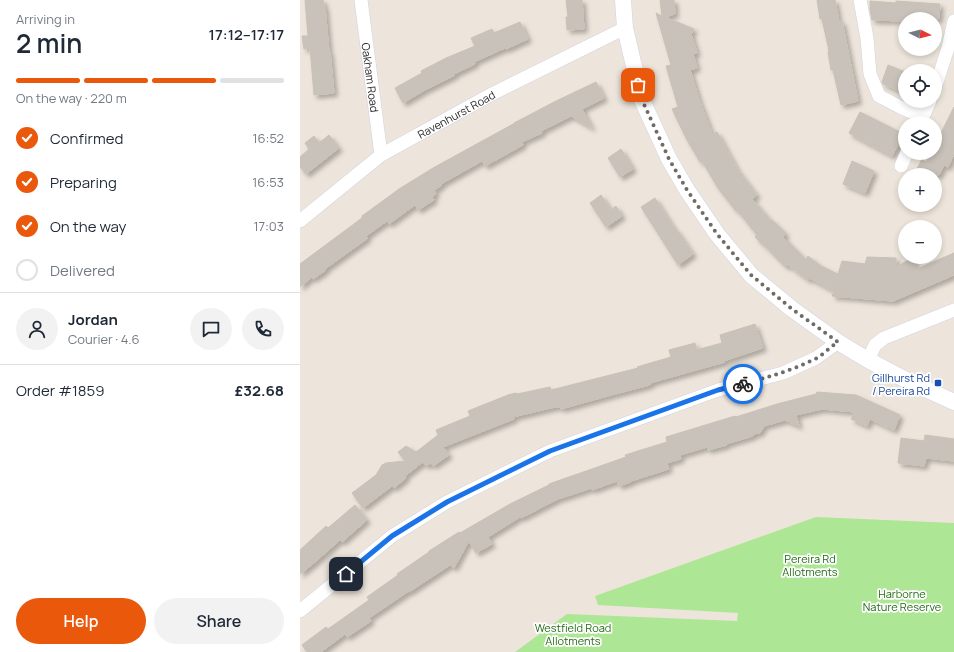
<!DOCTYPE html>
<html lang="en">
<head>
<meta charset="utf-8">
<style>
	body { margin:0; font-family:Manrope,sans-serif; background:#f2f2f3; color:#1f2937; height:100vh; display:flex; flex-direction:column; font-size:15px; white-space:nowrap }
	* { box-sizing:border-box; margin:0 }
	p { font-size:13px; color:#747a83 }
	.icon { flex:none; width:22px; height:22px; fill:none; stroke:currentColor; stroke-width:2; stroke-linecap:round; stroke-linejoin:round }
	.map { position:relative; flex:1; overflow:hidden }
	.sheet { display:flex; flex-direction:column; background:#fff; width:300px }
	.sheet>* { flex:none }
	.needle { width:26px; rotate:96deg }
	.buttons { position:absolute; left:598px; top:12px; display:grid; gap:8px }
	.buttons a { display:grid; place-items:center; width:44px; height:44px; border-radius:50%; background:#fff; box-shadow:0 2px 6px #0003; font-size:20px }
	.pin { position:absolute; display:grid; place-items:center; width:34px; height:34px; color:#fff; margin:-17px; border-radius:8px; box-shadow:0 2px 6px #0006 }
	.courier { position:absolute; display:grid; place-items:center; width:40px; height:40px; margin:-20px; border:3px solid #1a73e8; border-radius:50%; background:#fff; color:#222; box-shadow:0 1px 5px #0007 }
	.summary em { font-style:normal; font-weight:600 }
	.summary div { display:flex; flex-direction:column-reverse }
	.summary { display:flex; align-items:center; justify-content:space-between; height:68px; padding:0 16px }
	h1 { font-size:26px; font-weight:600; line-height:30px }
	.bar { display:grid; grid-template-columns:repeat(4,1fr); gap:6px 4px; align-content:center; height:48px; padding:0 16px }
	.bar i { height:5px; border-radius:3px; background:#e0e1e3 }
	.bar .current { background:#ea580c }
	.bar p { grid-column:span 4 }
	.line { display:flex; align-items:center; gap:10px; padding:0 16px; border-top:1px solid #e0e1e3 }
	.line div { flex:1 }
	.round { display:grid; place-items:center; flex:none; width:42px; height:42px; border-radius:21px; background:#f2f2f3 }
	ol { padding:0 16px; list-style:none }
	li { display:flex; align-items:center; gap:12px; height:44px }
	li p { margin-inline-start:auto }
	li .icon { padding:4px; border-radius:50%; background:#ea580c; color:#fff; stroke-width:4 }
	li:last-child { color:#747a83 }
	li i { width:22px; height:22px; border:2px solid #e0e1e3; border-radius:50% }
	.button { display:flex; gap:8px; margin-top:auto; padding:8px 16px }
	.button a { flex:1; height:46px; border-radius:24px; background:#ea580c; color:#fff; font-size:16px; font-weight:600; line-height:46px; text-align:center }
	.button a+a { background:#f2f2f3; color:#1f2937 }
	main { display:flex; flex:1; min-height:0 }
	.map>svg:first-child { display:block }
	.green { fill:#ade694 }
	.building { fill:#c8c2ba; stroke:#c8c2b4; filter:url(#shadow) }
	.lines { fill:none; stroke-linecap:round; stroke-linejoin:round }
	.minor-casing { stroke:#d0d3e3; stroke-width:14 }
	.tertiary-casing { stroke:#d0d3e3; stroke-width:17 }
	.minor { stroke:#fff; stroke-width:13 }
	.tertiary { stroke:#fff; stroke-width:16 }
	.done { stroke:#6e6b68; stroke-width:4; stroke-dasharray:0 7.2 }
	.route { stroke:#1a73e8; stroke-width:5 }
	.transit-dot { fill:#1a4fb4; stroke:#fff; stroke-width:1.5 }
	.labels { text-anchor:middle; dominant-baseline:central; stroke-width:3.5; stroke-linejoin:round; paint-order:stroke }
	.street-label { font-size:11px; fill:#2a2a2a; stroke:#fff }
	.transit-label { font-size:11px; fill:#164399; stroke:#fff; text-anchor:end }
	.park-label { font-size:11px; fill:#256a16; stroke:#fff }
</style>
</head>
<body>
<main>
<section class="sheet">
<div class="summary"><div><h1>2 min</h1><p>Arriving in</p></div><em>17:12–17:17</em></div>
<div class="bar"><i class="current"></i><i class="current"></i><i class="current"></i><i></i><p>On the way · 220 m</p></div>
<ol>
<li><svg class="icon" aria-label="check" viewBox="0 0 24 24"><path d="M5 12l5 5 9-10"/></svg>Confirmed<p>16:52</p></li>
<li><svg class="icon" aria-label="check" viewBox="0 0 24 24"><path d="M5 12l5 5 9-10"/></svg>Preparing<p>16:53</p></li>
<li><svg class="icon" aria-label="check" viewBox="0 0 24 24"><path d="M5 12l5 5 9-10"/></svg>On the way<p>17:03</p></li>
<li><i></i>Delivered</li>
</ol>
<div class="line" style="height:72px"><a class="round"><svg class="icon" aria-label="person" viewBox="0 0 24 24"><circle cx="12" cy="8" r="4"/><path d="M4 21q1-7 8-7t8 7"/></svg></a><div><b>Jordan</b><p>Courier · 4.6</p></div><a class="round"><svg class="icon" aria-label="chat" viewBox="0 0 24 24"><path d="M4 5h16v11H9l-5 4z"/></svg></a><a class="round"><svg class="icon" aria-label="phone" viewBox="0 0 24 24"><path d="M5 4h4l2 5-3 2q2 4 5 5l2-3 5 2v4C11 20 4 13 5 4z"/></svg></a></div>
<div class="line" style="height:52px"><div>Order #1859</div><b>£32.68</b></div>
<div class="button"><a>Help</a><a>Share</a></div>
</section>
<div class="map">
<svg width="654" height="652" viewBox="0 0 654 652">
	<defs>
		<filter id="shadow"><feDropShadow dx="3.5" dy="3.5" stdDeviation="2" flood-color="#0004"/></filter>
	</defs>
	<rect width="100%" height="100%" fill="#ede5db"/>
	<path class="green" d="M516,517L654,523V652H215L267,614L437,621L438,613L298,605L295,596Z"/>
	<g class="building">
		<path d="M5,0H23L24,7H25L29,52H30L34,93L14,95L10,48L4,49L2,36H8Z"/>
		<path d="M266,0H282L284,29L267,30L266,17H268Z"/>
		<path d="M360,0H374L375,14L365,17L394,29L391,34L397,53L393,54L397,68L390,70L399,100L412,134L417,132L437,169L457,195L452,199L471,221L472,220L486,234L483,237L506,260L508,256L521,266L538,274L542,261L565,264L567,257L596,258V267L612,258L617,269L654,253V275L593,301L532,296L534,291L509,278L508,280L488,265L486,267L470,251L455,237L457,235L437,210L436,211L418,188L402,161L400,162L387,140L372,109L378,107L366,66L371,65L356,13L362,16Z"/>
		<path d="M517,0H535L539,22L542,21L558,101L541,105L533,70H531L528,52L529,51L522,19H520Z"/>
		<path d="M570,1L596,3V1L640,4L639,19H605V21L572,20L570,10Z"/>
		<path d="M220,22L228,39L206,49L205,48L174,62L175,64L154,74L155,75L125,90L103,103L95,88L122,73L121,71L146,58L175,46L171,38L192,29L194,33Z"/>
		<path d="M588,65L605,72V93L583,84L582,82Z"/>
		<path d="M296,82L304,98L282,109L292,128L271,116L241,131L242,133L222,142L223,145L185,166L182,161L141,184V186L134,190L136,194L132,197L134,200L118,210L115,205L89,224L87,221L66,236L68,238L25,269L26,270L13,279L12,277L0,287V264L62,218V216L99,189L133,168L215,123H214L256,101Z"/>
		<path d="M654,107V154L648,167L644,165L639,175H614L622,159L626,162L631,153H635V145Z"/>
		<path d="M560,112L604,134L592,156L549,133Z"/>
		<path d="M29,135L39,148L6,174L0,167V157L9,149L5,143L14,136L19,143Z"/>
		<path d="M321,149L333,169L320,177L308,158Z"/>
		<path d="M552,161L574,171L565,193L543,184Z"/>
		<path d="M301,195L311,210L316,206L322,216L306,227L290,203Z"/>
		<path d="M355,198L375,230L376,229L393,254L378,265L341,207Z"/>
		<path d="M455,324L463,348L424,361L425,362L350,383V385L315,394L261,409V407H255L213,417L214,419L143,447L149,455L133,466L131,463L126,466L123,462L105,476L106,478L94,488L92,486L63,508L52,493L76,475L82,465L86,463L105,461L98,452L106,446L116,452L138,435L136,430L170,416L168,411L208,395L216,393L217,394L250,387L251,390L338,368L337,367L371,357L369,350L395,343L396,350L422,343L420,335Z"/>
		<path d="M517,392L556,395L600,415L594,430L570,419L567,426L551,419L555,412L522,409L496,415L499,426L485,420L464,426L460,433L453,434V436L426,444L427,445L408,450L407,447L380,455L381,459L367,463L369,469L331,481V482L319,486L317,481L292,490V488L258,499L221,518L220,517L188,537L192,544L176,553L169,541L154,568L150,565L109,592V591L69,618L71,621L47,637L45,634L21,652H7L2,645L26,627L28,629L69,600L67,597L98,575L97,574L129,552V551L159,532L160,533L210,504L249,485V484L326,457L325,455L367,442L366,437L435,416L436,417L477,404L516,394Z"/>
		<path d="M625,435L654,439V461L626,458L624,466L598,463L601,438L624,441Z"/>
		<path d="M55,505L67,520L42,542L40,540L14,563L0,574V550L26,526L28,528Z"/>
	</g>
	<g class="lines">
		<defs>
			<g id="minor">
				<path id="s1" d="M61,0L81,155"/>
				<path d="M560,0L567,38L570,74L579,96L602,108L623,117"/>
				<path d="M635,88L648,48L654,21"/>
				<path d="M620,123L630,101"/>
				<path d="M601,166L607,153"/>
				<path id="s2" d="M0,221L81,155L192,94L325,28"/>
				<path d="M568,360L575,345L584,338L654,310"/>
				<path d="M0,611L92,536L147,502L250,451L418,390L483,373L516,358L538,342"/>
			</g>
			<path id="tertiary" d="M323,0L325,28L342,100L369,159L387,190L417,234L451,275L492,309L538,342L568,360L610,382L654,402"/>
		</defs>
		<use href="#minor" class="minor-casing"/>
		<use href="#tertiary" class="tertiary-casing"/>
		<use href="#minor" class="minor"/>
		<use href="#tertiary" class="tertiary"/>
	</g>
	<g class="lines">
		<path class="done" d="M338,85L342,100L369,159L387,190L417,234L451,275L492,309L538,342C530,347 523,355 515,359C491,371 468,377 443,384"/>
		<path class="route" d="M46,574L92,536L147,502L250,451L418,390L443,384"/>
	</g>
	<rect class="transit-dot" x="634" y="379" width="8" height="8" rx="2"/>
	<g class="labels">
		<g class="street-label">
			<text stroke="none"><textPath href="#s1" startOffset="78">Oakham Road</textPath></text>
			<text stroke="none"><textPath href="#s2" startOffset="190">Ravenhurst Road</textPath></text>
		</g>
		<g class="transit-label">
			<text x="630" y="377">Gillhurst Rd<tspan x="630" dy="13">/ Pereira Rd</tspan></text>
		</g>
		<g class="park-label">
			<text x="510" y="558">Pereira Rd<tspan x="510" dy="13">Allotments</tspan></text>
			<text x="602" y="593">Harborne<tspan x="602" dy="13">Nature Reserve</tspan></text>
			<text x="273" y="627">Westfield Road<tspan x="273" dy="13">Allotments</tspan></text>
		</g>
	</g>
</svg>
<div class="buttons">
<a><svg class="needle" viewBox="-14 -14 28 28"><path d="M0-13l5 13h-10z" fill="#e53935"/><path d="M0 13l5-13h-10z" fill="#747a83"/></svg></a>
<a><svg class="icon" aria-label="locate" viewBox="0 0 24 24"><circle cx="12" cy="12" r="6"/><path d="M12 2v4M12 18v4M2 12h4M18 12h4"/></svg></a>
<a><svg class="icon" aria-label="layers" viewBox="0 0 24 24"><path d="M12 4l9 5-9 5-9-5zM3 14l9 5 9-5"/></svg></a>
<a>+</a>
<a>−</a>
</div>
<div class="pin" style="left:338px;top:85px;background:#ea580c"><svg class="icon" aria-label="bag" viewBox="0 0 24 24"><path d="M5 8h14l-1 12H6zM9 8a3 3 0 0 1 6 0"/></svg></div>
<div class="pin" style="left:46px;top:574px;background:#1f2937"><svg class="icon" aria-label="home" viewBox="0 0 24 24"><path d="M3 11l9-7 9 7M6 9v11h12V9"/></svg></div>
<div class="courier" style="left:443px;top:384px"><svg class="icon" aria-label="bike" viewBox="0 0 24 24"><circle cx="6" cy="16" r="4"/><circle cx="18" cy="16" r="4"/><path d="M6 16l4-8h5l3 8M10 8l3 8H6M13 5h3"/></svg></div>
</div>
</main>
</body>
</html>
